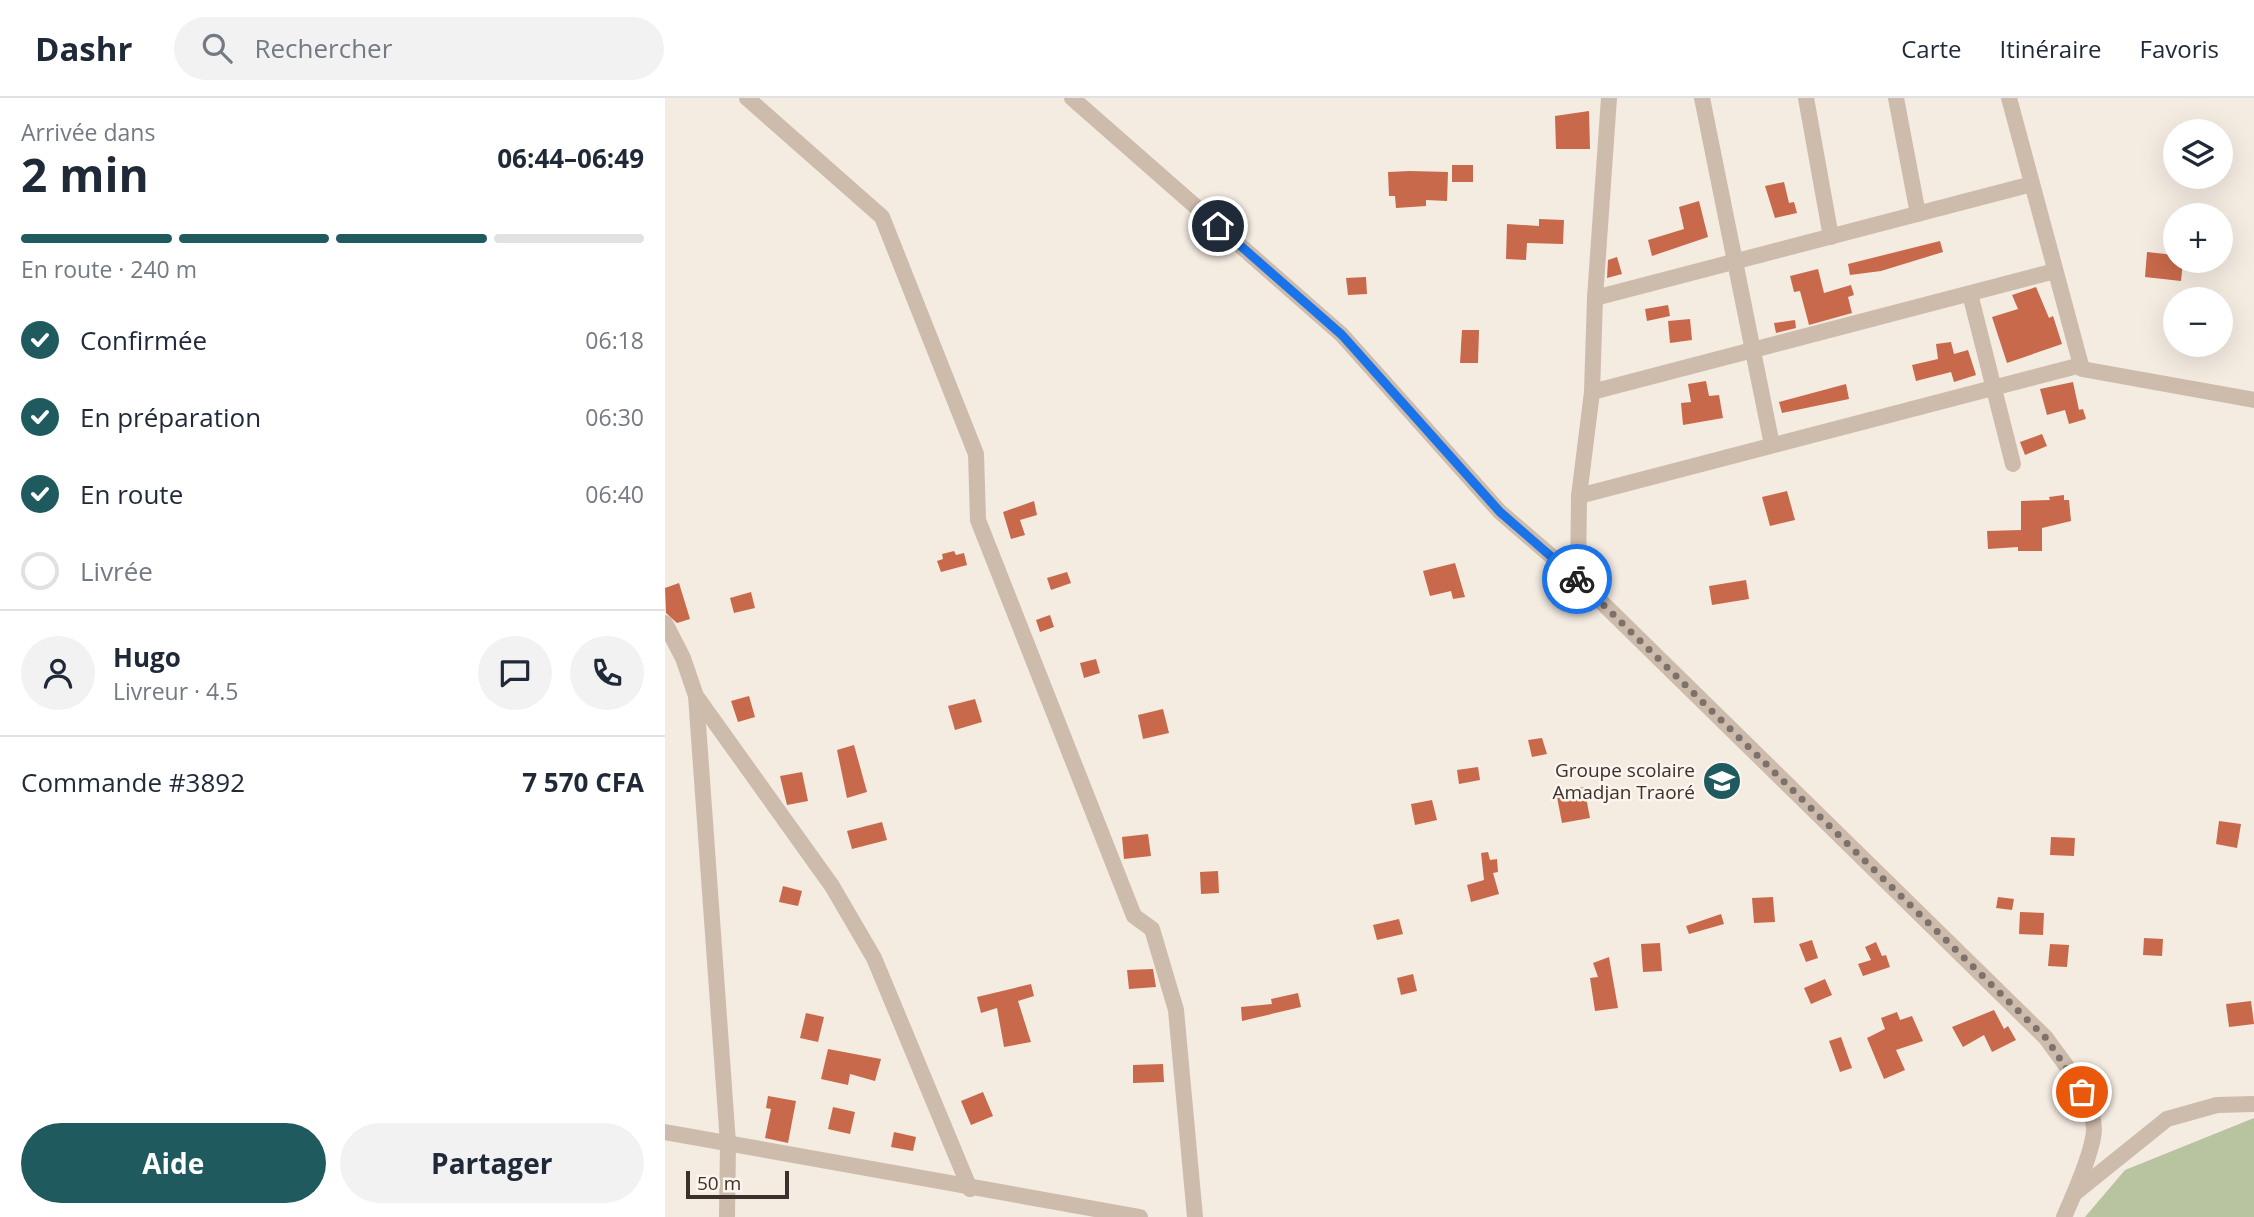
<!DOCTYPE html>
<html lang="fr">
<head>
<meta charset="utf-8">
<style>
	body { margin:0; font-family:"Open Sans",sans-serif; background:#f2f2f3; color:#1f2937; height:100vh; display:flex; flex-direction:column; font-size:26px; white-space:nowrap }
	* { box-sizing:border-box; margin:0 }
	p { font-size:23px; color:#747a83 }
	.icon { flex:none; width:38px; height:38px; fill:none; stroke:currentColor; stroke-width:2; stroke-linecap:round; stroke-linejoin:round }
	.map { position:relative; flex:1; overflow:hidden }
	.panel { display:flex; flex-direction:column; background:#fff; width:665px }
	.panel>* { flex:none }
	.buttons { position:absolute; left:1498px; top:21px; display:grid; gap:14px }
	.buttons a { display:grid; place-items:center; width:70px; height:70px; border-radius:50%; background:#fff; box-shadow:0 7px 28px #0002; font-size:35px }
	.scale { position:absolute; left:21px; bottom:18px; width:103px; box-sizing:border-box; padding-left:7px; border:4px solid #3b302b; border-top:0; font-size:19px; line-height:24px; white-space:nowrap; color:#3b302b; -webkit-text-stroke:5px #fbf5ee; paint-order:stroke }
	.pin { position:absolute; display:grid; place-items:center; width:60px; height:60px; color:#fff; margin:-30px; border:4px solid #fff; border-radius:50%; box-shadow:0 2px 7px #0007 }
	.courier { position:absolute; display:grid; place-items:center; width:70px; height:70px; margin:-35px; border:5px solid #1a73e8; border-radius:50%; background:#fff; color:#222; box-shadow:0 2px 9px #0007 }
	.summary em { font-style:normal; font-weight:700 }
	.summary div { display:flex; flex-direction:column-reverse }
	.summary { display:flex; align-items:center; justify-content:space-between; height:119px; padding:0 21px }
	h1 { font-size:46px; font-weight:700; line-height:52px }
	.bar { display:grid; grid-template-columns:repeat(4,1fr); gap:10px 7px; align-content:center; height:84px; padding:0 21px }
	.bar i { height:9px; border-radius:5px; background:#e0e1e3 }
	.bar .on { background:#1f5a5e }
	.bar p { grid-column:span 4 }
	.line { display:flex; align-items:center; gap:18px; padding:0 21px; border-top:2px solid #e0e1e3 }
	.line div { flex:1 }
	.round { display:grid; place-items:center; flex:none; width:74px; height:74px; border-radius:37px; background:#f2f2f3 }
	ol { padding:0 21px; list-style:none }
	li { display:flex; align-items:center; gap:21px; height:77px }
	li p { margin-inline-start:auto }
	li .icon { padding:7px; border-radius:50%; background:#1f5a5e; color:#fff; stroke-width:4 }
	li:last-child { color:#747a83 }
	li i { width:38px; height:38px; border:4px solid #e0e1e3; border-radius:50% }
	.action { display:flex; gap:14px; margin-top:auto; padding:14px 21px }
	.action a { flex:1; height:80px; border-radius:42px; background:#1f5a5e; color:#fff; font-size:28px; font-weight:700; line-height:80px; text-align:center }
	.action a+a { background:#f2f2f3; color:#1f2937 }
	header { display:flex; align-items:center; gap:42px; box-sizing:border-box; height:98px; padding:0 35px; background:#fff; border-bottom:2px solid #e0e1e3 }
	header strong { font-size:33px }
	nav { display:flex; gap:38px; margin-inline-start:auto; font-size:24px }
	.search { width:490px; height:63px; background:#f2f2f3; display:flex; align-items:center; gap:18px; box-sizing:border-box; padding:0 24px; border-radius:38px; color:#747a83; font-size:26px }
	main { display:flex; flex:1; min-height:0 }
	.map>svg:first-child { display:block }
	.green { fill:#b8c4a0 }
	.building { fill:#c8694b }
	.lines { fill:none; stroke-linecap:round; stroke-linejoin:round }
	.minor { stroke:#cdbbac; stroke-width:16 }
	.done { stroke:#7c716b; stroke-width:7; stroke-dasharray:0 12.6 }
	.route { stroke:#1a73e8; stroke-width:9 }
	.labels { text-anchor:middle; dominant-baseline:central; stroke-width:5; stroke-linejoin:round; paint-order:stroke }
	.poi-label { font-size:19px; fill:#3b302b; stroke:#fbf5ee; text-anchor:end }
</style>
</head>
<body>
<header>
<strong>Dashr</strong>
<div class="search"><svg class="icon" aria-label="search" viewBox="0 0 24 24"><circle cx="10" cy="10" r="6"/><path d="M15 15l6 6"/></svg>Rechercher</div>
<nav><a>Carte</a><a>Itinéraire</a><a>Favoris</a></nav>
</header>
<main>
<section class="panel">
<div class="summary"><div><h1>2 min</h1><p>Arrivée dans</p></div><em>06:44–06:49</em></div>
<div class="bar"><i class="on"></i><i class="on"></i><i class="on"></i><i></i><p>En route · 240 m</p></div>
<ol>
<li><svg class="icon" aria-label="check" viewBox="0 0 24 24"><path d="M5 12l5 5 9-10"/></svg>Confirmée<p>06:18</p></li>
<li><svg class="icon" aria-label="check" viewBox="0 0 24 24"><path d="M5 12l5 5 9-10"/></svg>En préparation<p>06:30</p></li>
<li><svg class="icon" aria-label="check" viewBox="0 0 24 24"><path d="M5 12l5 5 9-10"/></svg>En route<p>06:40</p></li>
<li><i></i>Livrée</li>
</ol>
<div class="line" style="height:126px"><a class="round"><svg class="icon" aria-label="person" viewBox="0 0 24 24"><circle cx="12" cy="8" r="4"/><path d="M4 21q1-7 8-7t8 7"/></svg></a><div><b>Hugo</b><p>Livreur · 4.5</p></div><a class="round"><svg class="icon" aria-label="chat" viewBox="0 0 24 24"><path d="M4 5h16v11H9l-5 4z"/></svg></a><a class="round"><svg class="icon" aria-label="phone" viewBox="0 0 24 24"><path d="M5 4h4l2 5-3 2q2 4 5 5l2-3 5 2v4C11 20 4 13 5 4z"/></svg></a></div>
<div class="line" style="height:91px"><div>Commande #3892</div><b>7 570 CFA</b></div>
<div class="action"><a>Aide</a><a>Partager</a></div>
</section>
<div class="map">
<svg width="1589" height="1119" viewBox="0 0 1589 1119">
	<rect width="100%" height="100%" fill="#f4ebe1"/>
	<path class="green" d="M1589,1020V1119H1420L1460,1072Z"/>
	<g class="building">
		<path d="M924,13L925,51H891L890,18Z"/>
		<rect x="787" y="67" width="21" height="17"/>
		<path d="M745,73L783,74L782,103L761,102V108L731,110L730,98H724L723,74Z"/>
		<path d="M1119,84L1124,105L1129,104L1132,115L1110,120L1100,88Z"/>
		<path d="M1034,103L1043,139L987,158L983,142L1019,131L1014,109Z"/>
		<path d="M874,121L899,122L898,146L862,145L861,162L841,161L842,126L874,128Z"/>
		<path d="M1275,143L1278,154L1216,173L1185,177L1183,166Z"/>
		<path d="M1482,154L1510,157V163H1518L1516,183L1480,179Z"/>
		<path d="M952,159L957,176L942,180L943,162Z"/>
		<path d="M1153,171L1159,195L1186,187L1189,197L1183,199L1187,215L1144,227L1135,193L1129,194L1125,178Z"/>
		<path d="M701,179L702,196L683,197L681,180Z"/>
		<path d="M1371,189L1384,220L1388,218L1397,246L1342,265L1327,219L1353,211L1347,197Z"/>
		<path d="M1003,207L1005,218L982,223L980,211Z"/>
		<path d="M1025,221L1027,242L1005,245L1003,223Z"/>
		<path d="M1130,222L1131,230L1111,235L1109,225Z"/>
		<path d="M797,232H814L813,265H795Z"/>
		<path d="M1286,244L1289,256L1303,252L1311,277L1289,284L1286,274L1251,283L1247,267L1273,261L1271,246Z"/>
		<path d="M1041,283L1044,298L1054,297L1058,320L1018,327L1016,305L1026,304L1023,286Z"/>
		<path d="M1408,284L1414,312L1418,311L1421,321L1404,326L1400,312L1382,317L1375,291Z"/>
		<path d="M1181,286L1184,301L1117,315L1114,304Z"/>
		<path d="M1377,336L1382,348L1360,357L1355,344Z"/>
		<path d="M1122,393L1130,422L1105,428L1097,399Z"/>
		<path d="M1399,397V402H1404L1406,423L1377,430V453H1353V449L1323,451L1322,433L1356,432V403L1385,402L1384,399Z"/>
		<path d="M369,403L372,417L355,422L360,437L346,441L338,414Z"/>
		<path d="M289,453L291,457L299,455L302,467L276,474L272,463L278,461L277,456Z"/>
		<path d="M790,465L800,499L788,501L786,493L765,498L758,473Z"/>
		<path d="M402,474L406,485L386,492L382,480Z"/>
		<path d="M1081,482L1084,501L1047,507L1044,488Z"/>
		<path d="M14,485L25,521L12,525L1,515L0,490Z"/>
		<path d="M86,494L90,510L69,515L65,500Z"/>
		<path d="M385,517L389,529L375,534L371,522Z"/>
		<path d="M431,561L435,575L419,580L415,565Z"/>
		<path d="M84,598L90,619L73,624L66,603Z"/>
		<path d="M310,601L317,624L290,632L283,608Z"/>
		<path d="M498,611L504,635L478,641L473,617Z"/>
		<path d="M877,640L882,656L867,659L863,642Z"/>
		<path d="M189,647L202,694L182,700L172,652Z"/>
		<path d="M813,669L815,682L794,686L792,672Z"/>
		<path d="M137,674L143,703L122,707L115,678Z"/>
		<path d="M919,689L925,720L897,725L891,694Z"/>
		<path d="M767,702L772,722L750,727L746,706Z"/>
		<path d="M1554,723L1576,726L1572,750L1551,746Z"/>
		<path d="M217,724L222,742L187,751L182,733Z"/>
		<path d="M483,736L486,758L459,761L457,739Z"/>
		<path d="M1386,739L1410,740L1409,758L1385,757Z"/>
		<path d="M823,754L825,762L832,761L833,774L828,775L834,796L806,804L802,787L819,782L816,755Z"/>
		<path d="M553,773L554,795L536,796L535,774Z"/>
		<path d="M118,788L137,793L133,808L114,804Z"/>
		<path d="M1108,799L1110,824L1089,825L1087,800Z"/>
		<path d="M1333,799L1349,801L1347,812L1331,810Z"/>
		<path d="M1355,814L1379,815L1378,837L1354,836Z"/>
		<path d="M1056,816L1059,826L1024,836L1021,828Z"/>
		<path d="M734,821L738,836L712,842L708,827Z"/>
		<path d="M1479,840L1498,841L1497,858L1478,857Z"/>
		<path d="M1147,842L1153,860L1141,864L1134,846Z"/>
		<path d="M1211,844L1217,858L1221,857L1225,869L1198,878L1193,866L1206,862L1200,849Z"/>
		<path d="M995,845L997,873L978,874L976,846Z"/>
		<path d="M1385,846L1404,847L1402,869L1383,868Z"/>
		<path d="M944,859L953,910L930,913L925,880L933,879L928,865Z"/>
		<path d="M488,871L491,889L464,891L462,872Z"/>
		<path d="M748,876L752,893L736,897L732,880Z"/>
		<path d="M1160,881L1167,897L1146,906L1139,890Z"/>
		<path d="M366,886L369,898L353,903L366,944L339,949L332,910L316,915L312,899Z"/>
		<path d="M633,895L636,909L577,923L576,909L607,906L606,901Z"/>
		<path d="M1586,903L1589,926L1564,929L1561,906Z"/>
		<path d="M1329,912L1339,931L1343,928L1351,942L1327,954L1319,937L1298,949L1287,929Z"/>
		<path d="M1232,914L1235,922L1247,918L1258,943L1231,952L1240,972L1219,981L1202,940L1220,931L1216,920Z"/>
		<path d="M141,915L159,919L153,944L135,940Z"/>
		<path d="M1176,939L1187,970L1175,974L1164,943Z"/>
		<path d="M163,951L216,961L210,983L185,976L183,987L156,981Z"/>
		<path d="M498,966L499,984L468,985V967Z"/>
		<path d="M318,994L328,1018L306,1027L296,1003Z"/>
		<path d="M103,998L131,1003L123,1045L100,1040L106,1011L101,1010Z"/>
		<path d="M168,1009L190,1014L185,1036L163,1031Z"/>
		<path d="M229,1034L251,1039L248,1053L226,1049Z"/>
	</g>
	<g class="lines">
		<g class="minor">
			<path d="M82,0L217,119L311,356L313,422L469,818L487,831L511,912L530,1119"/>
			<path d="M407,0L677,237L835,414L913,481L1381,940C1399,966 1428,998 1429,1031C1429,1050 1407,1101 1399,1119"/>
			<path d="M1037,0L1107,347"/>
			<path d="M1141,0L1166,139"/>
			<path d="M1231,0L1253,116"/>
			<path d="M1344,0L1417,271L1589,302"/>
			<path d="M1305,196L1348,366"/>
			<path d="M930,200L1367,86"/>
			<path d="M927,294L1390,173"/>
			<path d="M914,398L1416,267"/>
			<path d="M913,481L914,398L927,294L930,200L944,0"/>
			<path d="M0,525L18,560L31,598L167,788L209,860L305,1091"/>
			<path d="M31,598L63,1045L62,1119"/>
			<path d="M0,1034L475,1119"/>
			<path d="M1410,1095L1502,1021L1552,1007L1589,1006"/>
		</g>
	</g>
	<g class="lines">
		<path class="done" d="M912,481L1381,940L1417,994"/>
		<path class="route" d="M553,128L677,237L835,414L912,481"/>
	</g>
	<defs>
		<symbol id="school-disc" viewBox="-11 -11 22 22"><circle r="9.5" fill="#1f5a5e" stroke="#fbf5ee"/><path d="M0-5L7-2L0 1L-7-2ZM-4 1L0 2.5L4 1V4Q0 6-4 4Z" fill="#fff"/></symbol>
	</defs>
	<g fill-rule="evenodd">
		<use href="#school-disc" x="1035" y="661" width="44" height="44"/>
	</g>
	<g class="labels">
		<g class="poi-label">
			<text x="1030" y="672">Groupe scolaire<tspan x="1030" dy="22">Amadjan Traoré</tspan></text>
		</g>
	</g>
</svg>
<div class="buttons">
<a><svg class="icon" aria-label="layers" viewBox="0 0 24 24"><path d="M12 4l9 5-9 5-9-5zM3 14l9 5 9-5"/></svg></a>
<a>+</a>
<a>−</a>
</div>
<div class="scale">50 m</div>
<div class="pin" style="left:1417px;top:994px;background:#ea580c"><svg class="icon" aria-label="bag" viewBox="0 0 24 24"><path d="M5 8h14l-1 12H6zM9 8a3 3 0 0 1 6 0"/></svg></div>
<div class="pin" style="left:553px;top:128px;background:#1f2937"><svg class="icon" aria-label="home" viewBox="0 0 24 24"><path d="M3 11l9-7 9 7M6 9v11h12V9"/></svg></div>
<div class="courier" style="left:912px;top:481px"><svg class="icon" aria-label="bike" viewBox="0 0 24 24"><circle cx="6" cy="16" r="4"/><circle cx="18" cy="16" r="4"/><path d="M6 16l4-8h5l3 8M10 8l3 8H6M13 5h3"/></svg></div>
</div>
</main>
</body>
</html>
